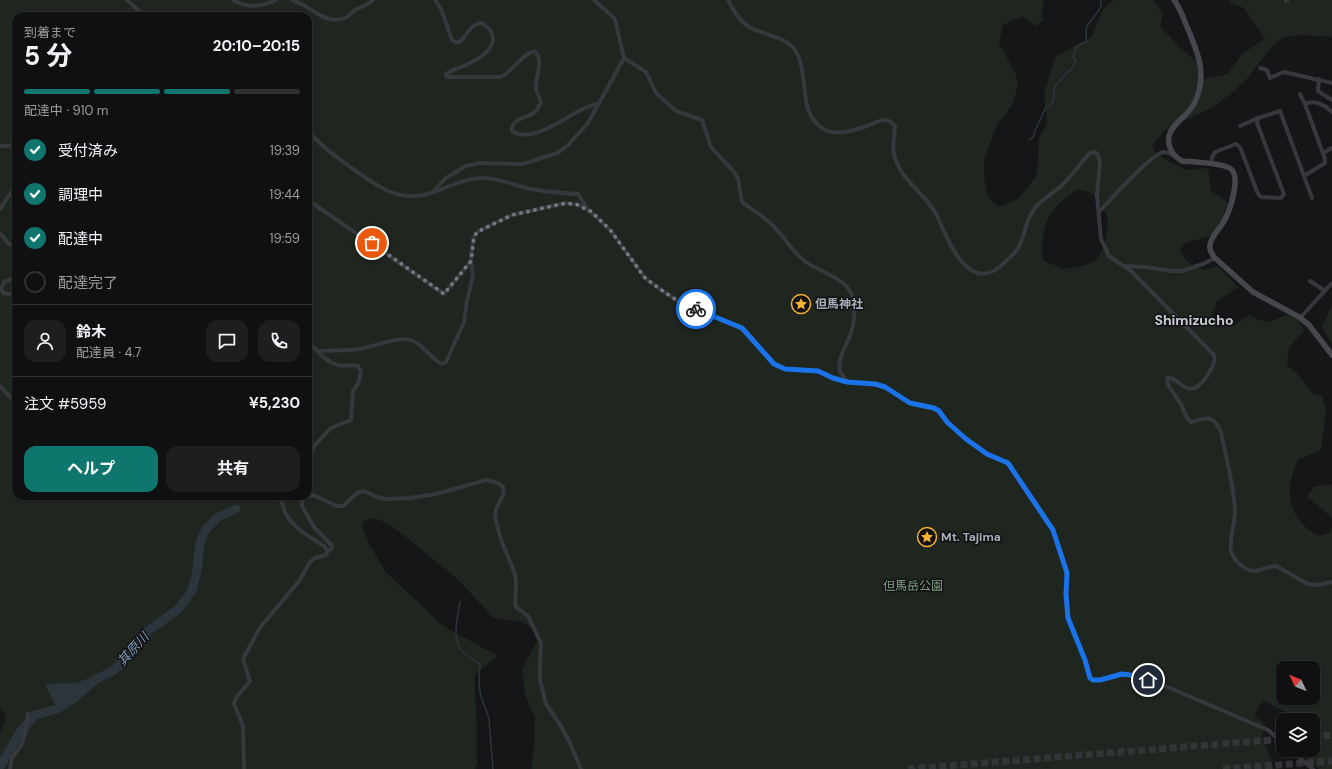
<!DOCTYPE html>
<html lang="ja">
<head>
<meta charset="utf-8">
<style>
	body { margin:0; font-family:"DM Sans","Noto Sans JP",sans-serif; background:#1e1e20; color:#f1f3f6; height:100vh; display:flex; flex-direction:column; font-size:15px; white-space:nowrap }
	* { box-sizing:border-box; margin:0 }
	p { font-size:13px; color:#9c9d9f }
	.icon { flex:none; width:22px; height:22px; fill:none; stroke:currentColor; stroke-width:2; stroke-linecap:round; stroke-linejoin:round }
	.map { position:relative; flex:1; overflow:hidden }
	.side { position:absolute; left:12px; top:12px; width:300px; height:488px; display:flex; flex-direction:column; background:#101012; border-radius:12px; box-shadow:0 1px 3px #0004,0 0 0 1px #303032 }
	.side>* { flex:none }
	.needle { width:26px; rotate:313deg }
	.buttons { position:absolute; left:1276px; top:661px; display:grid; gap:8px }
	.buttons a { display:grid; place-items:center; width:44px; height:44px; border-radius:8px; background:#101012; box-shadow:0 1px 3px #0004,0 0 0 1px #303032; font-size:20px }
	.pin { position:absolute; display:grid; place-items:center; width:34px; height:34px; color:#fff; margin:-17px; border:2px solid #fff; border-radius:50%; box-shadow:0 1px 4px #0007 }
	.courier { position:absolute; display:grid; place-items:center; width:40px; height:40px; margin:-20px; border:3px solid #1a73e8; border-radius:50%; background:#fff; color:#222; box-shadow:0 1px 5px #0007 }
	.overview em { font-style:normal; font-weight:700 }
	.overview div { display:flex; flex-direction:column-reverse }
	.overview { display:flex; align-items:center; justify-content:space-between; height:68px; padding:0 12px }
	h1 { font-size:26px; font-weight:700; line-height:30px }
	.bar { display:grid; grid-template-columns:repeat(4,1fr); gap:6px 4px; align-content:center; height:48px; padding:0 12px }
	.bar i { height:5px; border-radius:3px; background:#303032 }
	.bar .selected { background:#0f766e }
	.bar p { grid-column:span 4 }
	.line { display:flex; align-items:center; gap:10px; padding:0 12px; border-top:1px solid #303032 }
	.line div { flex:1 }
	.round { display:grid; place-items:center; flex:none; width:42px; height:42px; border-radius:12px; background:#1e1e20 }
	ol { padding:0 12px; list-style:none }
	li { display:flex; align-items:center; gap:12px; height:44px }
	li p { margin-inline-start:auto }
	li .icon { padding:4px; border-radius:50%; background:#0f766e; color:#fff; stroke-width:4 }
	li:last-child { color:#9c9d9f }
	li i { width:22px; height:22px; border:2px solid #303032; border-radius:50% }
	.button { display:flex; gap:8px; margin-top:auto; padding:8px 12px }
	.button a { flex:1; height:46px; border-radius:12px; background:#0f766e; color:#fff; font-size:16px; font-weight:700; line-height:46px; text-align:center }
	.button a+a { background:#1e1e20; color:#f1f3f6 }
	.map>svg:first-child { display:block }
	.green { fill:#1e261f; fill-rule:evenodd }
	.water { fill:#2c353c }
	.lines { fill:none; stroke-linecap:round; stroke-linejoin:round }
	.stream { stroke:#2c353c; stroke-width:1.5 }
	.river { stroke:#2c353c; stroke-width:9 }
	.highway-tunnel { stroke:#333438; stroke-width:7; stroke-dasharray:7 3.5; stroke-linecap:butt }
	.street { stroke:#37383d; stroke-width:4 }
	.secondary { stroke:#45474d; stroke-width:5.5 }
	.done { stroke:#757880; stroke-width:4; stroke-dasharray:0 7.2 }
	.route { stroke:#1a73e8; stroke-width:5 }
	.labels { text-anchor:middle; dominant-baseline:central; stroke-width:3; stroke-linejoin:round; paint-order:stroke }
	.poi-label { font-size:12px; font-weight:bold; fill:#a8adb8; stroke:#111113; text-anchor:start }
	.park-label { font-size:12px; fill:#7fa381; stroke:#111113 }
	.water-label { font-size:13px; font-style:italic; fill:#7f9bb3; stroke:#111113 }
	.quarter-label { font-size:14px; font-weight:bold; fill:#c9ccd4; stroke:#111113 }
</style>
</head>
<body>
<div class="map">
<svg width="1332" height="769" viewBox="0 0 1332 769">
	<rect width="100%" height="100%" fill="#161618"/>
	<g class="green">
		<path d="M0,0H1044L1042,11L1044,20L1035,26L1022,16L1003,25L999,43L1016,74L1018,86L1011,107L998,123L984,159V178L988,197L998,207L1018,199L1035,178L1037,172L1039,137L1047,125L1044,93L1056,56L1092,37C1096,25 1102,4 1115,0H1153L1163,14L1160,26L1179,47L1198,62L1204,79L1227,74L1242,54L1265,39L1244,8L1228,2L1230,0H1286L1287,3L1292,0H1332V37L1300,35L1284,37L1273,45L1246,80L1229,95L1213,107L1165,130L1152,146L1156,154L1185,170L1208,168L1211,191L1229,203L1215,235L1185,243L1180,248C1183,262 1192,264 1203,270L1218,266L1238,287L1217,301L1210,324L1231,327L1250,315C1266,325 1270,322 1286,315L1297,319L1304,331L1289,347L1287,365L1298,374L1313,394L1322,396L1326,410L1321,450L1298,460C1283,490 1288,520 1319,536L1329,533L1332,528V769H1319L1299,750H1313V734L1314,732L1313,720H1300L1263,700L1254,716L1264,723L1262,735L1274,769H531L534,748L535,718L525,695L522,669L540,636L523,622L494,618L456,578L396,529L382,521L372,518L363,522V530L368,542L386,572L443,626L498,656L474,675L477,728V763L475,769H0V732L6,720L4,712L0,708ZM16,16H308V496H16ZM1078,189L1087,191L1097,198L1104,208L1108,220L1105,246L1095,261L1083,266L1064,269L1044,261C1041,253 1042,246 1043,237C1047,210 1057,205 1078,189ZM1283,668H1313V698H1283Z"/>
		<path d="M1332,305V345L1322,327Z"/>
		<path d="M1329,484L1332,485V518L1307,496L1314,487Z"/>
	</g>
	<path class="water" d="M95,676L96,679L73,699L57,709L45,684L76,683Z"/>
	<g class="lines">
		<g class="stream">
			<path d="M1029,140L1034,136V133L1046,107L1053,102L1054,96V90L1057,83L1060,81L1068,71L1071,70L1076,61L1073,57L1076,48L1080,44L1085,43L1086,42C1087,37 1085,29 1087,26C1092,17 1103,11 1101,0"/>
			<path d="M460,602C458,617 451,638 462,651C467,656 474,660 480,664C479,677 478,690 483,702C485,708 488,713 489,720L493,769"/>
		</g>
		<path class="river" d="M0,767L20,732L35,715L57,709L73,699L96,679L113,671L120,665L145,633L177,610L188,597L192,590L197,571L200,543L206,529L218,517L236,509"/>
		<g class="highway-tunnel">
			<path d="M1313,737L1332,735"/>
			<path d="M908,769L1283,739"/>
			<path d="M1223,769L1332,761"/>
		</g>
		<g class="street">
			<path d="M127,0L145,16"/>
			<path d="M233,0C246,8 262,7 276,0"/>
			<path d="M292,0C311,5 326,28 347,17C350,15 352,12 354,11C360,6 368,6 373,0"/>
			<path d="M435,0L441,9L452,40L456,42H460C467,35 471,23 482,23C486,26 491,29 492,34C497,49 477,60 466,65C460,68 452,69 446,74L447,77H501C514,70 520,56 534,51C545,60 535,76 536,88C536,93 540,97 541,103C539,105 538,109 536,111C528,119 511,117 512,131C532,145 566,116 585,108C589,106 595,105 599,103"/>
			<path d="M728,0C733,10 741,23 751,28C766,36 787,36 796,52C810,75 796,114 825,130C837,136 856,130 867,126C872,124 879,120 885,120C890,120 892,123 895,126C895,135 892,144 894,153C898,180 928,194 938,218C950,245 971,298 1006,261C1010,257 1014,254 1017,250C1025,237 1025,220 1035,208C1042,199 1052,194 1060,187C1072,177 1080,163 1090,153L1095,152L1098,155L1100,164L1097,195L1100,229L1101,239L1109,256L1116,261L1131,271L1214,355C1217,365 1201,389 1190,389C1181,388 1177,377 1167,378L1168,385L1181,404L1187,418L1191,422C1207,418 1212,413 1221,432C1226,458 1234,485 1235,511C1235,524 1229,538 1231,551C1233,559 1239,565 1247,569C1257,575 1265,566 1276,566L1308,584L1317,585L1332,582"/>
			<path d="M1286,1L1288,0"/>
			<path d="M624,58L646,72L656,93L676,111L702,120L711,147L734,172L738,179L742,202C753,211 766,217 775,228C786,239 793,253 806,262C822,274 852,278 854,304C855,314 854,324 851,333C847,345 837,358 840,371C841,374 845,378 846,381"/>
			<path d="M1260,68L1267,70L1270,78L1284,72L1332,83"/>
			<path d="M1319,79L1318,91L1332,100"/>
			<path d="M1300,94L1305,104"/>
			<path d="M1240,126L1258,118"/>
			<path d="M308,130C319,145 334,155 349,166C371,182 394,201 423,195C443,191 461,178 482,178C497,178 511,184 526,188C543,192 561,193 578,194L587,208"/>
			<path d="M0,146L16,145"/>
			<path d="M1323,153L1332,148"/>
			<path d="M1211,164L1212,158L1215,152L1236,144L1240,147L1258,194L1261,197L1281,198L1284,194L1257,123L1258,118L1280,111L1304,176L1325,163V159L1305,104C1314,99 1325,105 1332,112"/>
			<path d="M1304,176L1312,198"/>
			<path d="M433,192L446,178L466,166L479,163L523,164L557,153L566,147L588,123L624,58L615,19L594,0"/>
			<path d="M308,200L444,294L471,261"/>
			<path d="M0,209L16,185"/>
			<path d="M1099,212C1110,200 1151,154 1164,152C1167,152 1171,154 1173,155"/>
			<path d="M0,233L9,244L16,247"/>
			<path d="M1125,266L1146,267L1171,271H1182L1203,264L1215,258"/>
			<path d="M16,278L4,282L1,289L3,293L16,295"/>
			<path d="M1310,281L1325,291"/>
			<path d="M1300,318L1332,283"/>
			<path d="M308,341C317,350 325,362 338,365C345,367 351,364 358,366L361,372L358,384L353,391L351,420L331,428L314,446L308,465"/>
			<path d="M318,351C332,350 345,351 359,349C374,347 399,335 413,341C425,346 431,359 442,364L446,362L464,322L467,301L473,275L471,261L472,247L473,238L477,232L512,215L566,203L579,205L591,212L611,231L645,278L660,289L678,301L705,314L742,328L775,364L785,369L818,371L833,378L847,382L875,384L885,387L910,403L934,408L939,411L947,422L966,439L987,454L1008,463L1014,471L1053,530L1067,573L1066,594L1068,618L1085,660L1090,678L1093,680H1100L1123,674L1138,676L1170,688L1268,730L1283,743"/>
			<path d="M0,386L16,403"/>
			<path d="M326,553L331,549L332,546L314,527L302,506V501L306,497L313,495L337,506H343L357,493L364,491L377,497L385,499L410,498L436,494L486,480L498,483L503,487L504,493L496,509L495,516L500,537L515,574L516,583L515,603L516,607L528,616L541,643L540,665V680L546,704L561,726L570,743L581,769"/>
			<path d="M1290,750L1313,769"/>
			<path d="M10,769L12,758L22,744L25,733L28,714"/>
			<path d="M244,769L243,726L234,704L236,698L250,681L243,659L259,629L299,581L310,562L315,558L326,555L327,550L324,546C303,533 283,523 281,496"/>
		</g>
		<path class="secondary" d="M1174,0C1179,6 1182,15 1185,22C1197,51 1209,74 1194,104C1188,116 1172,123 1169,136C1167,147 1173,156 1182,161C1192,162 1224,163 1231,169C1241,178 1230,211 1224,221C1220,229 1211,236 1210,245C1209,250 1212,254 1215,258L1253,292L1299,317L1309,325L1332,355"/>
	</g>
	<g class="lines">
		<path class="done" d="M372,243L444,294L471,261L474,238L477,232L512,215L566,203L578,205L592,212L611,231L645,278L660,289L678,301L696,309"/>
		<path class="route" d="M696,309L742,328L774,364L785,369L818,371L833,378L847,382L875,384L885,387L910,403L934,408L939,411L947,422L966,439L987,454L1008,463L1053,530L1067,573L1066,594L1068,618L1085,660L1090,678L1093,680H1100L1122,674L1138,676L1148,680"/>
	</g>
	<defs>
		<symbol id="sight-ring" viewBox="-11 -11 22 22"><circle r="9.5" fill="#111113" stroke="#f2b134" stroke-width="1.5"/><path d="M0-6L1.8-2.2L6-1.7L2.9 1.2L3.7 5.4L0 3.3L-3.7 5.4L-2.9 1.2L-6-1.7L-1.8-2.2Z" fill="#f2b134"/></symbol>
	</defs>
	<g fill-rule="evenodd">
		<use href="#sight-ring" x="790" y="293" width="22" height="22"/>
		<use href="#sight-ring" x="916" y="526" width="22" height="22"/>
	</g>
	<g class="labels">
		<g class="poi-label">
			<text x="815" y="304">但馬神社</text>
			<text x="941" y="537">Mt. Tajima</text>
		</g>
		<g class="park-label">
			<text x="913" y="586">但馬岳公園</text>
		</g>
		<g class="water-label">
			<text transform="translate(133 649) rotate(-48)">其原川</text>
		</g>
		<g class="quarter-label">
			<text x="1194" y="320">Shimizucho</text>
		</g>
	</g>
</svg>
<div class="buttons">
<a><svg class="needle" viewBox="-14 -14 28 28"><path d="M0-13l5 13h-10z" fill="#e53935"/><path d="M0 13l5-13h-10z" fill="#9c9d9f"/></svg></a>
<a><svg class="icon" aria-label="layers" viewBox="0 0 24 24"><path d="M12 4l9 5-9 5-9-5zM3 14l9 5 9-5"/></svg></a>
</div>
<div class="pin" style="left:372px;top:243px;background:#ea580c"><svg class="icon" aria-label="bag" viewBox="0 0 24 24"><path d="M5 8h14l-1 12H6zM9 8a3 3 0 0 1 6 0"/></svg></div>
<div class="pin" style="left:1148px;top:680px;background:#1f2937"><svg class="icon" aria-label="home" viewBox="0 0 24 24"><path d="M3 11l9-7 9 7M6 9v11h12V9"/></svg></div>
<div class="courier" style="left:696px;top:309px"><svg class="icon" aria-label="bike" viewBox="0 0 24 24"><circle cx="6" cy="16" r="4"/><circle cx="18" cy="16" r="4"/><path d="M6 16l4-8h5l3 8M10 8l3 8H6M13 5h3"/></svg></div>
<section class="side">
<div class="overview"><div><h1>5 分</h1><p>到着まで</p></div><em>20:10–20:15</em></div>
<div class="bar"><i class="selected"></i><i class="selected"></i><i class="selected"></i><i></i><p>配達中 · 910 m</p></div>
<ol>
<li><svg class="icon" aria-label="check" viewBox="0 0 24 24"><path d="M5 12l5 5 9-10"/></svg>受付済み<p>19:39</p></li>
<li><svg class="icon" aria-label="check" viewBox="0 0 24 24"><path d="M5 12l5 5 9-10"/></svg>調理中<p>19:44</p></li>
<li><svg class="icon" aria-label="check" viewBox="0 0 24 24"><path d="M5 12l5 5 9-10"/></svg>配達中<p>19:59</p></li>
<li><i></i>配達完了</li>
</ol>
<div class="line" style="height:72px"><a class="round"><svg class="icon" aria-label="person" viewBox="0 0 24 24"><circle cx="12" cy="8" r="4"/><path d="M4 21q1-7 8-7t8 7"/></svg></a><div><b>鈴木</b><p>配達員 · 4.7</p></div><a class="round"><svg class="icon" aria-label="chat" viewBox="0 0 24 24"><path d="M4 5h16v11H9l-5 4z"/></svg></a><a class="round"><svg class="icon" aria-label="phone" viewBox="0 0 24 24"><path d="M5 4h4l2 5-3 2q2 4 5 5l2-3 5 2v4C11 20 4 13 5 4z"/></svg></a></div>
<div class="line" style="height:52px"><div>注文 #5959</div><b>¥5,230</b></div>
<div class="button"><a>ヘルプ</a><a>共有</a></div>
</section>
</div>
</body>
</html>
